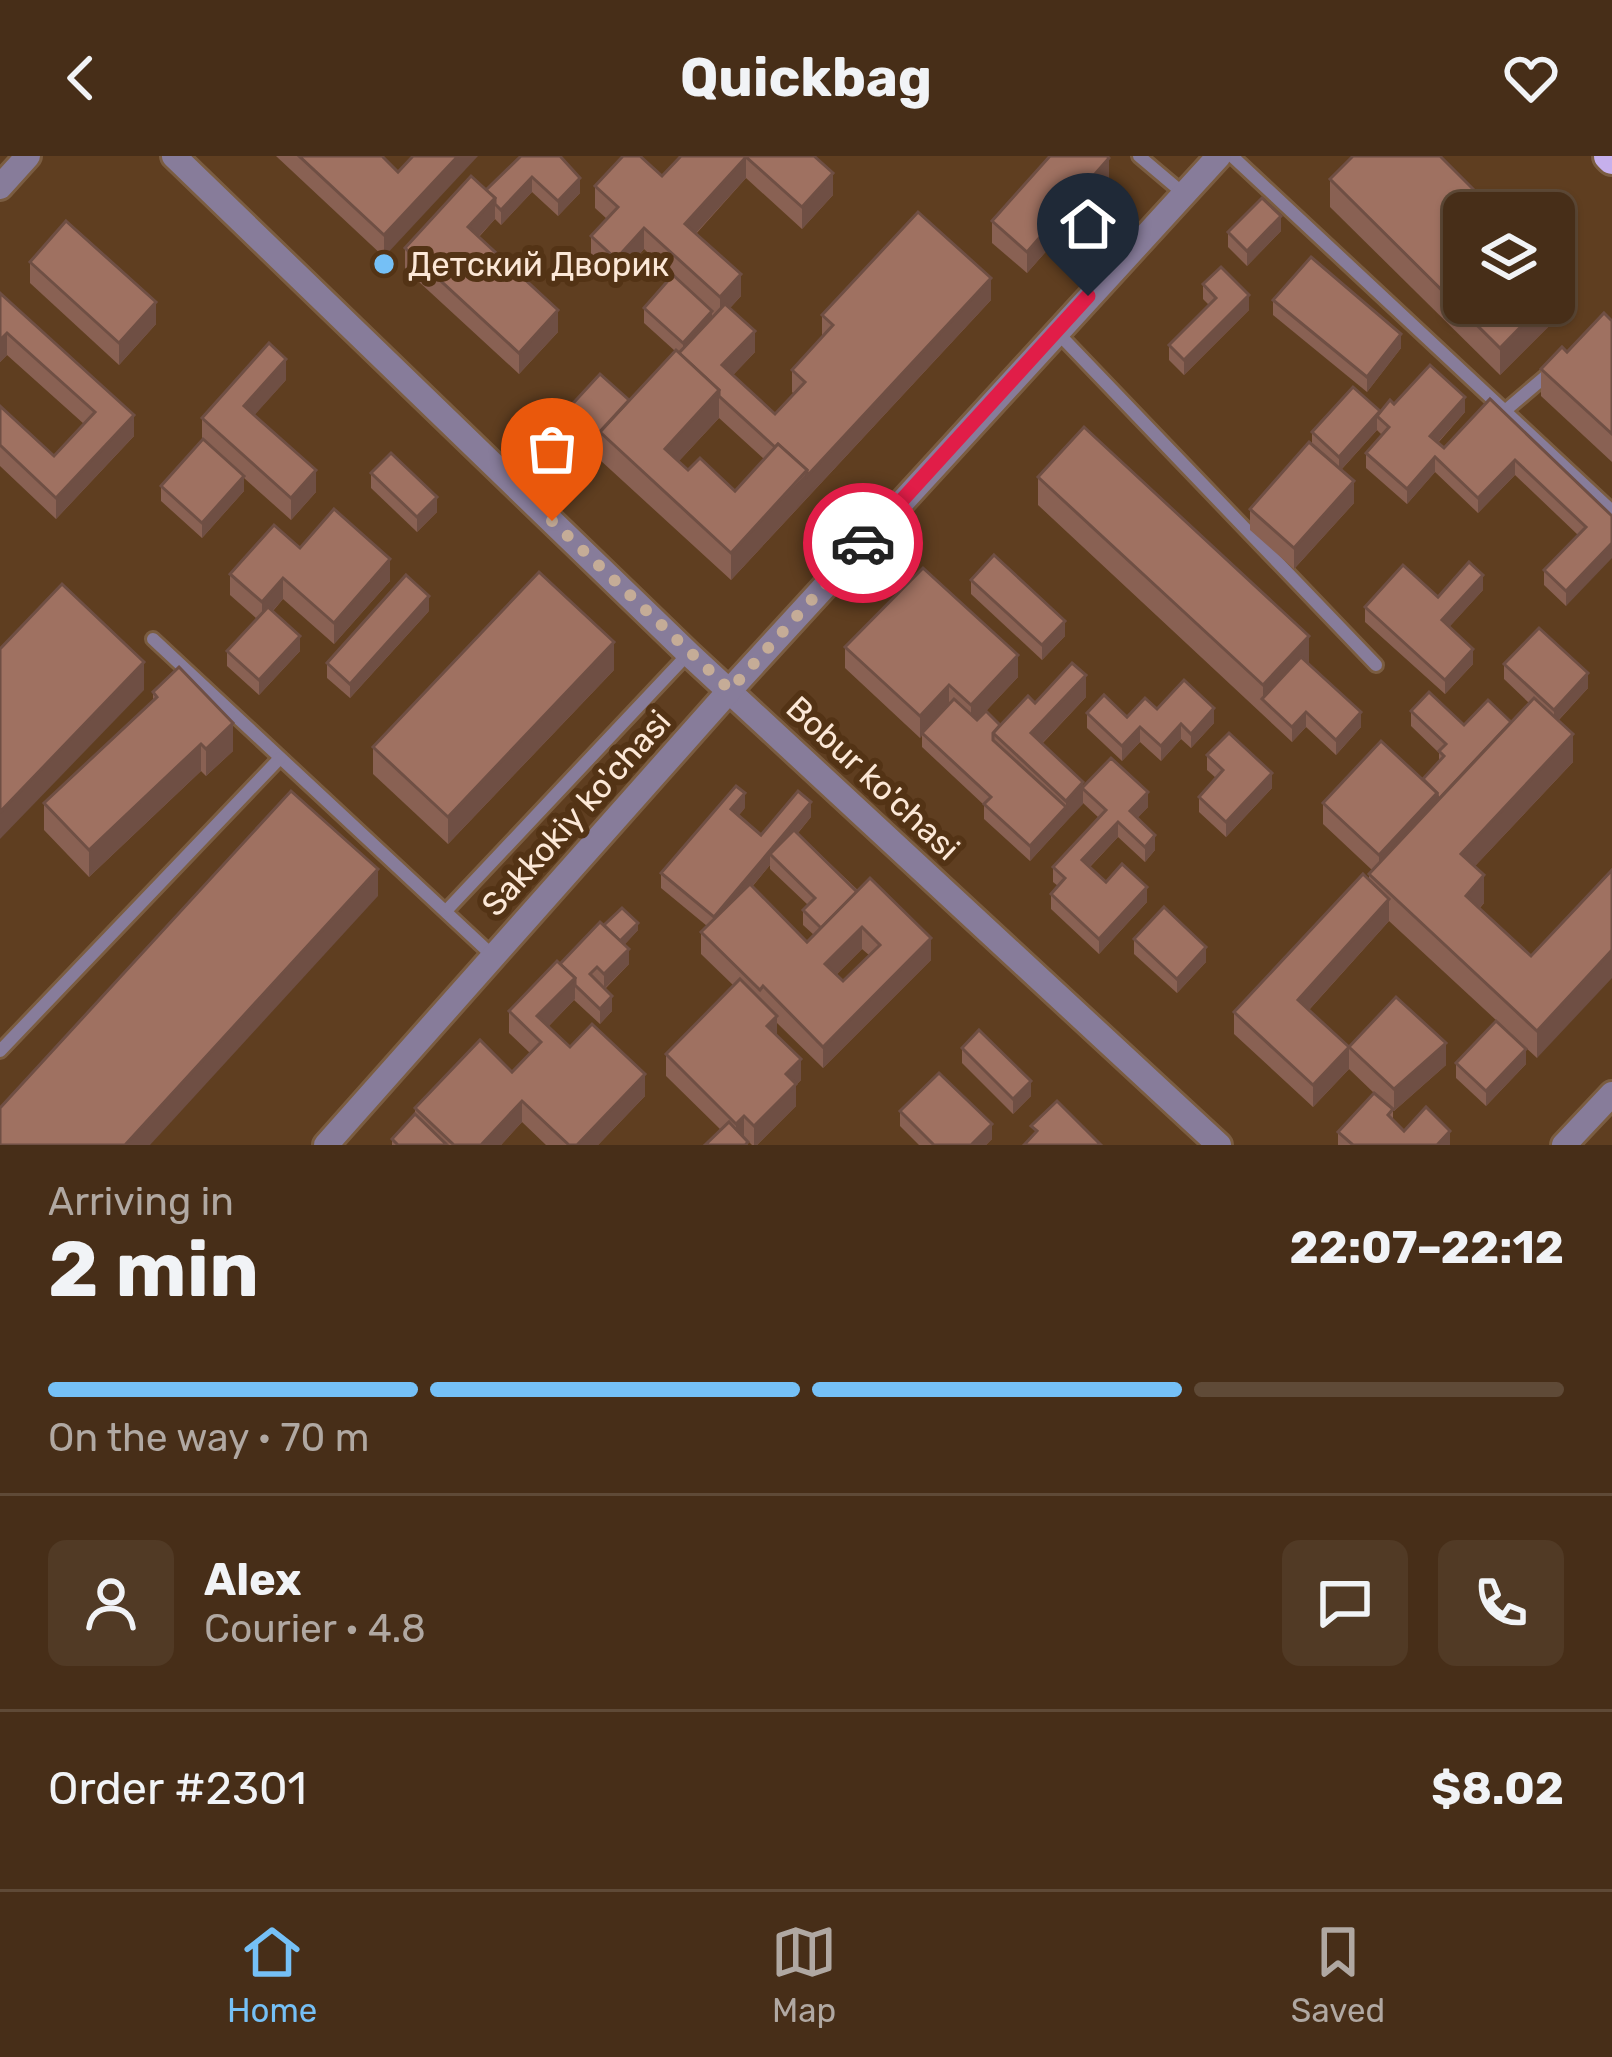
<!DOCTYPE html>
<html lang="en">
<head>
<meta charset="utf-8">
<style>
	body { margin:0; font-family:Rubik,sans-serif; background:#513a25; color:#f1f3f6; height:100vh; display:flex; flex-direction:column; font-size:45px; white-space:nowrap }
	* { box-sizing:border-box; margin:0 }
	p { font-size:39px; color:#b0a8a2 }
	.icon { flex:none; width:66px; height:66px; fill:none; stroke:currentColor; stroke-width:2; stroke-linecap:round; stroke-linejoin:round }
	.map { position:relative; height:989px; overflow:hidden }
	.side { display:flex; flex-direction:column; background:#472e18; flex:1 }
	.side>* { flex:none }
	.buttons { position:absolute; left:1443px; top:36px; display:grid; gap:24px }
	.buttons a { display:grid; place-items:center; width:132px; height:132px; border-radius:18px; background:#472e18; box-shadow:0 3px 9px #0004,0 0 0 3px #5f4a37; font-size:60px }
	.pin { position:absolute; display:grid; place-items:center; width:102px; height:102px; color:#fff; margin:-123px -51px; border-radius:50% 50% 50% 0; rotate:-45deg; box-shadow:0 0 12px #0007 }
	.pin .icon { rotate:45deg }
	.courier { position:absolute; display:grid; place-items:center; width:120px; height:120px; margin:-60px; border:9px solid #e11d48; border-radius:50%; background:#fff; color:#222; box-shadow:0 3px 15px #0007 }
	.overview em { font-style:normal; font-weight:700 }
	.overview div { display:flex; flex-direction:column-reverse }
	.overview { display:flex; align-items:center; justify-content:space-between; height:204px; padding:0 48px }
	h1 { font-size:78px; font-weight:700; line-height:90px }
	.bar { display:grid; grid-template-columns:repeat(4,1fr); gap:18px 12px; align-content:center; height:144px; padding:0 48px }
	.bar i { height:15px; border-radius:9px; background:#5f4a37 }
	.bar .current { background:#75c0f6 }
	.bar p { grid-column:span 4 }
	.line { display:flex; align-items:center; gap:30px; padding:0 48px; border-top:3px solid #5f4a37 }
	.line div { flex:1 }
	.round { display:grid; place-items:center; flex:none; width:126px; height:126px; border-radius:18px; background:#513a25 }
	header { display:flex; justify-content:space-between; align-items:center; height:156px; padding:0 48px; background:#472e18; font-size:54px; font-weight:700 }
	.menu { display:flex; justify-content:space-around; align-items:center; height:168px; border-top:3px solid #5f4a37; background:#472e18; font-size:33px; color:#b0a8a2 }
	.menu a { display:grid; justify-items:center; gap:6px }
	.menu .current { color:#75c0f6 }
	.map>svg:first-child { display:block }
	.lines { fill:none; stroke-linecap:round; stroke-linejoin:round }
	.service-casing { stroke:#7b5d41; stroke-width:18 }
	.minor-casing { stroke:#7b5d41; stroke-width:30 }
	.tertiary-casing { stroke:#7b5d41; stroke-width:30 }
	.primary-casing { stroke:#7b5d41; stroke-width:36 }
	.service { stroke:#877c9a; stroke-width:12 }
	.minor { stroke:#877c9a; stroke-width:24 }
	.tertiary { stroke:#877c9a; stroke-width:24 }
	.primary { stroke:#c6b0ec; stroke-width:30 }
	.wall { fill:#896153; fill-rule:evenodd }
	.shaded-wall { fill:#6f4f44 }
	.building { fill:#9f7161; stroke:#6f4f44; stroke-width:3; fill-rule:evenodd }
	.done { stroke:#c5ac97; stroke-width:12; stroke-dasharray:0 21.6 }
	.route { stroke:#e11d48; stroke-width:15 }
	.poi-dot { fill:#75c0f6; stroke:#533315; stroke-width:4.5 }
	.labels { text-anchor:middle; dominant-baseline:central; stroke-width:12; stroke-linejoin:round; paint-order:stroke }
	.poi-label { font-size:33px; fill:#fce8d7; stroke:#533315; text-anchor:start }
	.street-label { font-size:33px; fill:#fce8d7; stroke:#533315 }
</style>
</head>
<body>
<header><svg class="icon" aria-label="back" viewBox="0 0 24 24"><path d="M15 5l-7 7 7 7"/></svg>Quickbag<svg class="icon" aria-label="heart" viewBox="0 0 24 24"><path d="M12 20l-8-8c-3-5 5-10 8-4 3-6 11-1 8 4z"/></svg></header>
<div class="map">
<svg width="1612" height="989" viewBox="0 0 1612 989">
	<rect width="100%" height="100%" fill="#5f3e20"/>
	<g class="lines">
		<defs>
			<g id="service">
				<path d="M1139,0L1184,38"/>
				<path d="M1232,0L1612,355"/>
				<path d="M1056,175L1376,509"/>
				<path d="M1506,254L1553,214"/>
				<path d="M153,483L493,800"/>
				<path d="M446,755L688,498"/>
				<path d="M0,895L280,602"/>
			</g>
			<g id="minor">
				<path d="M174,0L689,498L1219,989"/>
				<path d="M0,31L28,0"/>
				<path d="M1564,989L1612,938"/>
			</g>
			<path id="tertiary" d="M326,989L730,534L1219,0"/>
			<path id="primary" d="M1609,0L1612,3"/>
		</defs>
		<use href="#service" class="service-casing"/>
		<use href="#minor" class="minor-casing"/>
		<use href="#tertiary" class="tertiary-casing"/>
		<use href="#primary" class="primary-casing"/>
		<use href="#service" class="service"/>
		<use href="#minor" class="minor"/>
		<use href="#tertiary" class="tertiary"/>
		<use href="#primary" class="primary"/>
	</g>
	<g class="wall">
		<path d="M276,0H382L398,16L384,101Z"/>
		<path d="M521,0L580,37L558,60L532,36L501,69L495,63L479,81L558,176L519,218L405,113V92L486,34Z"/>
		<path d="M681,0H814L833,39L802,73L746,22L696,78L741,140L730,152L755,196L733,219L775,258L794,238L792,236V214L822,181V159L991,144L731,424L600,304V290L594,297L566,270V255L629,244L675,195L644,167V152L673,120L644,93L616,125L591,102V80L607,63L595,52V30L662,20ZM719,262L764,303L735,335L688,314L679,305Z"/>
		<path d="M1330,23L1566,153L1500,219L1330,51Z"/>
		<path d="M1109,24L1027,117L992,87V65Z"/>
		<path d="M1281,75L1247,110L1228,91V76Z"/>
		<path d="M30,106L156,168L119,209L30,127Z"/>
		<path d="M1203,128L1249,154L1184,219L1169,204V189L1209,149L1203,143Z"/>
		<path d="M0,137L134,280L56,363L0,310V250L54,300L84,268L7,199L0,206Z"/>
		<path d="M1273,144L1401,192L1367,236L1273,159Z"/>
		<path d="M1612,165V306L1541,240V213Z"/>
		<path d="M286,224L254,259L316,336L291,364L244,322V335L202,382L161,345V330L202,284V262Z"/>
		<path d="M1490,243L1612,360L1566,450L1544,429V414L1578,379L1515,319L1478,357L1435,316L1407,348L1366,312V297L1382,279L1377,274L1341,314L1354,347L1294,413L1250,374V353L1312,288V276L1380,255L1394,248L1465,256L1438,287L1444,292Z"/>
		<path d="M371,317L437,356L417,376L371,332Z"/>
		<path d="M1038,321L1309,508L1361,571L1336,599L1306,571L1292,586L1038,349Z"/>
		<path d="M300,392L390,425L334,488L283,443L273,455L300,495L259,539L227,510V495L257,463L230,439V418Z"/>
		<path d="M971,424L1065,480L1042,504L971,438Z"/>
		<path d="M1483,434L1449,471L1473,508L1445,538L1365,466V451Z"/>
		<path d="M429,455L350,542L327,522V507Z"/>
		<path d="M845,491L1018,521L986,555L1000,569L1035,547L1086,541L1042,588L1083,631L1148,651L1137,662L1155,694L1145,706L1118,681L1090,711L1106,726L1147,746L1099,798L1051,753V738L1058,730L1053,726V711L1099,662L1083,647L1030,705L984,663V649L922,591V579L920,582L845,512Z"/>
		<path d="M1504,508L1588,532L1558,565L1573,606L1475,710L1484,747L1480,752L1531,800L1612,714L1537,902L1389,765L1309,854L1349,891L1446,909L1394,955L1393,954V964L1404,975L1450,989H1338V976L1374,937L1349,913L1313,951L1234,878V856L1369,724V718L1372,714L1323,668V647L1423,623L1439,605V597L1411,570V555L1464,569L1511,566L1529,547L1504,523Z"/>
		<path d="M614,514L448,688L373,618V591Z"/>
		<path d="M153,536L233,595L206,620L201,615L89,721L44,674V647L153,545Z"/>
		<path d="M1157,553L1214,567L1191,592L1181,583L1161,605L1140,586L1122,605L1087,572V557L1127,561Z"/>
		<path d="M1207,599L1272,632L1226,681L1199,656V641L1216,622L1207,614Z"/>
		<path d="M745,652L739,659L761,679L811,661L798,677L931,804L823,912L777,867V880L801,924L796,929V950L757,989H752L744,981L748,989L721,974L666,920V898L734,830L701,798V776L707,770L661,732V717ZM770,709V713L808,749L803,754V769L814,779L807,786L752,731ZM862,793L869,799L843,825L836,819Z"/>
		<path d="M604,769L638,774L624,789L629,808L605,833L612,855L600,868L574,844L548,871L570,891L645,940L598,989H546L522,966L501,989H392V983L415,958V952L512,916L530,897L509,877V855Z"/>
		<path d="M1134,783L1206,806L1177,837L1134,798Z"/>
		<path d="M962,892L1031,940L1013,958L962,907Z"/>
		<path d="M1456,907L1526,908L1486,950L1456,922Z"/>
		<path d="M900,955L992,983L986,989H919L900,970Z"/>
	</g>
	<g class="shaded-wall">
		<path d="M458,0H478L384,101V79Z"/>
		<path d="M746,1V22L685,89V68Z"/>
		<path d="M1109,2V24L1027,117V96Z"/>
		<path d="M833,17V39L802,73V51Z"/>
		<path d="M532,21V36L501,69V54Z"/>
		<path d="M580,22V37L558,60V45Z"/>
		<path d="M495,42V63L468,92V71Z"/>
		<path d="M1281,60V75L1247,110V95Z"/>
		<path d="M644,72V93L616,125V103Z"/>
		<path d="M741,118V140L720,163V141Z"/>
		<path d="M991,122V144L731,424V397Z"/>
		<path d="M1566,125V153L1500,219V192L1544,147H1554V137Z"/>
		<path d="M1249,139V154L1184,219V204Z"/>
		<path d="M156,146V168L119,209V187Z"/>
		<path d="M558,154V176L519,218V197Z"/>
		<path d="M712,155V170L683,202V187Z"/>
		<path d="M755,175V196L722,231V209Z"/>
		<path d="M7,177V199L0,206V184Z"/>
		<path d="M1401,178V192L1367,236V221Z"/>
		<path d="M286,203V224L244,271V250Z"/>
		<path d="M719,234V262L665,320V293Z"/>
		<path d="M1465,241V256L1430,295V280Z"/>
		<path d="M629,244L600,276V290L594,297V282Z"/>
		<path d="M134,259V280L56,363V342Z"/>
		<path d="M1377,260V274L1339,316V301Z"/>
		<path d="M1435,301V316L1407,348V333Z"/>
		<path d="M1515,304V319L1478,357V342Z"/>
		<path d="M316,314V336L291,364V342Z"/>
		<path d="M244,320V335L202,382V367Z"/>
		<path d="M1354,325V347L1294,413V392Z"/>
		<path d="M437,341V356L417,376V361Z"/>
		<path d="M1612,387V402L1566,450V435Z"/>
		<path d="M390,403V425L334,488V467Z"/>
		<path d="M1483,419V434L1442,479V464Z"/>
		<path d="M283,422V443L262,467V446Z"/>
		<path d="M429,440V455L350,542V528Z"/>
		<path d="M1065,465V480L1042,504V489Z"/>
		<path d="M300,480V495L259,539V524Z"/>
		<path d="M1309,480V508L1263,543V529Z"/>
		<path d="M614,486V514L448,688V661Z"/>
		<path d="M1473,493V508L1445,538V524Z"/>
		<path d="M1018,499V521L971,571V549Z"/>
		<path d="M144,506V534L0,683V656Z"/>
		<path d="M1588,517V532L1554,569V554Z"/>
		<path d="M1086,519V541L1031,599V577Z"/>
		<path d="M949,529V551L920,582V560Z"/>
		<path d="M1214,552V567L1191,592V578Z"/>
		<path d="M1306,556V571L1292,586V571Z"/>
		<path d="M1361,556V571L1336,599V584Z"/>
		<path d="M233,567V595L206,620V593Z"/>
		<path d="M1181,568V583L1161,605V590Z"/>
		<path d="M1140,571V586L1122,605V590Z"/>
		<path d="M1573,578V606L1461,725V698Z"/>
		<path d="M201,588V615L89,721V694Z"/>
		<path d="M1272,617V632L1226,681V666Z"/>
		<path d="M1083,626V648L1066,666V645Z"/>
		<path d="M1148,636V651L1130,670V655Z"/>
		<path d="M745,637V652L731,668V653Z"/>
		<path d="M1437,637V659L1379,721V699Z"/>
		<path d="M811,646V661L776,703L770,698V709L714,776V761Z"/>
		<path d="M1066,651V666L1030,705V690Z"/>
		<path d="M1118,666V681L1082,719V704Z"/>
		<path d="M1155,679V694L1145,706V691Z"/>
		<path d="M378,713V740L150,989H125Z"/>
		<path d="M1484,719V747L1466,767V740Z"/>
		<path d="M1147,731V746L1099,798V783Z"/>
		<path d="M1389,743V765L1298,866V844Z"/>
		<path d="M638,767V774L617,797V789Z"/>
		<path d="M862,771V793L825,830V808Z"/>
		<path d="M931,782V804L823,912V891Z"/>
		<path d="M1206,791V806L1177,837V823Z"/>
		<path d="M629,793V808L604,833V818Z"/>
		<path d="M1612,794V822L1537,902V875Z"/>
		<path d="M575,822V843L537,882V860Z"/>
		<path d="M612,840V855L600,868V853Z"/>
		<path d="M777,860V882L767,870Z"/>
		<path d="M1446,887V909L1394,955V933Z"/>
		<path d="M1349,891V913L1313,951V929Z"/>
		<path d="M1526,893V908L1486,950V935Z"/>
		<path d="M801,903V924L796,929V950L757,989H754V970L786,918Z"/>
		<path d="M645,918V940L598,989H577Z"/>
		<path d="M1031,925V940L1013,958V943Z"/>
		<path d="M522,945V966L501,989H481Z"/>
		<path d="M744,960V981L736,989V968Z"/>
		<path d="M992,968V983L986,989H971Z"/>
		<path d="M1450,975V989H1437Z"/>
	</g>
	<g class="building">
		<path d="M299,0H382L398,16L413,0H458L384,79Z"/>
		<path d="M521,0H560L580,22L558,45L532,21L501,54L495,48V42L486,34Z"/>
		<path d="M623,0H640L662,20L681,0H814L833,17L802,51L746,1L685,68L741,118L720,141L644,72L616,103L591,80L618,51L595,30Z"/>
		<path d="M1050,0H1107L1109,2L1027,96L992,65Z"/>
		<path d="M1353,0H1440L1497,57H1464V147H1544L1500,192L1330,23Z"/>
		<path d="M471,20L495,42L468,71L558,154L519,197L405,92Z"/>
		<path d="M1262,42L1281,60L1247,95L1228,76Z"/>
		<path d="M918,56L991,122L807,320V314L778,288L775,291L719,240V234L679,197L725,148L755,175L722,209L775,258L805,226L792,214L833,169L822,159Z"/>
		<path d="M66,65L156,146L119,187L30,106Z"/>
		<path d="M1311,101L1401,178L1367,221L1273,144Z"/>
		<path d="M1221,111L1249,139L1184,204L1169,189L1216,142L1203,128Z"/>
		<path d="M1554,113L1566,125L1554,137Z"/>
		<path d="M673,119L712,155L683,187L644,152Z"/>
		<path d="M0,137L134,259L56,342L0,289V250L54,300L95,256L7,177L0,184Z"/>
		<path d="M1604,157L1612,165V278L1541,213L1562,191L1567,196Z"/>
		<path d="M269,187L286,203L244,250L316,314L291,342L202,262Z"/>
		<path d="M676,194L719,234L665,293L688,314L700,302L735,335L778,288L807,314L731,397L600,276Z"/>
		<path d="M1430,209L1465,241L1430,280L1444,292L1490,243L1612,360V387L1566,435L1544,414L1586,371L1515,304L1478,342L1435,301L1407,333L1366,297L1389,271L1377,260L1390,244L1394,248Z"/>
		<path d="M600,218L629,244L594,282L566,255Z"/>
		<path d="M1353,231L1380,255L1339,301L1312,276Z"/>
		<path d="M1084,271L1309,480L1263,529L1038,321Z"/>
		<path d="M203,283L244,320L202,367L161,330Z"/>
		<path d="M1309,286L1354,325L1294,392L1250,353Z"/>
		<path d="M391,297L437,341L417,361L371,317Z"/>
		<path d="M334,353L390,403L334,467L283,422L262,446L230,418L274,369L300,392Z"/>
		<path d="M994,399L1065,465L1042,489L971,424Z"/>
		<path d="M1469,406L1483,419L1442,464L1473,493L1445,524L1365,451L1403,409L1438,441Z"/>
		<path d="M923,412L1018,499L971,549L949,529L920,560L845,491Z"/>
		<path d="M539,416L614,486L448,661L373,591Z"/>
		<path d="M406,419L429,440L350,528L327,507Z"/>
		<path d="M62,428L144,506L0,656V493Z"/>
		<path d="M268,451L300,480L259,524L227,495Z"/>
		<path d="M1539,472L1588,517L1554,554L1504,508Z"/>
		<path d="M1301,501L1361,556L1336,584L1306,556L1292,571L1262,543Z"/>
		<path d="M1072,507L1086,519L1031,577L1083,626L1066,645L993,577L1028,540L1035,547Z"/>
		<path d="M179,511L233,567L206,593L201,588L89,694L44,647L157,541L153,536Z"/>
		<path d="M1184,524L1214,552L1191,578L1181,568L1161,590L1140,571L1122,590L1087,557L1104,539L1127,561L1145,542L1157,553Z"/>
		<path d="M1429,536L1464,569L1488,544L1511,566L1438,644L1437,637L1423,623L1444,600L1439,595L1446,588L1411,555Z"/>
		<path d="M1534,542L1573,578L1461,698L1484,719L1466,740L1531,800L1612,714V794L1537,875L1369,718Z"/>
		<path d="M954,543L977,564L986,555L1000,569L993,577V584L1066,651L1030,690L984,648L991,641L922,577Z"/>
		<path d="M1229,577L1272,617L1226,666L1199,641L1223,614L1207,599Z"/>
		<path d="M1381,585L1437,637L1379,699L1323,647Z"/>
		<path d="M1111,602L1148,636L1130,655L1155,679L1145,691L1118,666L1082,704L1106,726L1122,708L1147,731L1099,783L1051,738L1065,722L1053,711L1106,654L1082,632Z"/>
		<path d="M736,630L745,637L731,653L761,679L798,635L811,646L714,761L661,717Z"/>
		<path d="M291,635L378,713L125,989H0V952Z"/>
		<path d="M794,674L857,736L821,772L803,754L815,742L770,698Z"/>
		<path d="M1363,718L1389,743L1298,844L1349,891L1396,841L1446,887L1394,933L1349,891L1313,929L1234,856Z"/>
		<path d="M870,722L931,782L823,891L763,830L760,834L701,776L750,728L807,786ZM862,771L880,789L843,825L825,808Z"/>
		<path d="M1164,751L1206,791L1177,823L1134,783Z"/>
		<path d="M622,752L638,767L620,785L604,769Z"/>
		<path d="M600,766L629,793L604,818L597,811L590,818L612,840L600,853L575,829V822L560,808Z"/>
		<path d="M557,805L575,822L537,860L570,891L592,868L645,918L577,989H569L522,945L481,989H454L415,952L480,884L512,916L541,886L509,855Z"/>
		<path d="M740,823L777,860L767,870L801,903L786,918L796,928L754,970L744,960L736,968L666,898Z"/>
		<path d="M1496,865L1526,893L1486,935L1456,907Z"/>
		<path d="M979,874L1031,925L1013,943L962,892Z"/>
		<path d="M939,917L992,968L971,989H934L900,955Z"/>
		<path d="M1374,937L1393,953L1388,959L1404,975L1426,951L1450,975L1437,989H1353L1338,976Z"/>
		<path d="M1057,945L1101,989H1024L1037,975L1031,970Z"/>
		<path d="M415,958L447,989H398L392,983Z"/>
		<path d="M729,966L748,986L745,989H705Z"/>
	</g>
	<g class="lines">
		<path class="done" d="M552,365L730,534L863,387"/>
		<path class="route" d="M863,387L1088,140"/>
	</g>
	<circle class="poi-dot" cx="384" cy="108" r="12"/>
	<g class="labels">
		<g class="poi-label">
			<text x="408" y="108">Детский Дворик</text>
		</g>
		<g class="street-label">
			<text transform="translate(873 622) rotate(43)">Bobur ko'chasi</text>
			<text transform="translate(576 657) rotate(-48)">Sakkokiy ko'chasi</text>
		</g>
	</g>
</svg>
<div class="buttons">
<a><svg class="icon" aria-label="layers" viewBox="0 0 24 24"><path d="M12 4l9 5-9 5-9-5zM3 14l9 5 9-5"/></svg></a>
</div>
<div class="pin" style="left:552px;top:365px;background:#ea580c"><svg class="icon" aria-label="bag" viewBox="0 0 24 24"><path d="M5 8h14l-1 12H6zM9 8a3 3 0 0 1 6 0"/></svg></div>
<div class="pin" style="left:1088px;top:140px;background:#1f2937"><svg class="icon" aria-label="home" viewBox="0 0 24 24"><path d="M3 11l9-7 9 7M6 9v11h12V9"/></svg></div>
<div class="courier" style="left:863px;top:387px"><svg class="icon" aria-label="car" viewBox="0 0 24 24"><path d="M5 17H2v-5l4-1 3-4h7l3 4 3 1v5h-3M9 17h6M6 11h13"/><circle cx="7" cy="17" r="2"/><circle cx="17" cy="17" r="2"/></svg></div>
</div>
<section class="side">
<div class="overview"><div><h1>2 min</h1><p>Arriving in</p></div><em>22:07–22:12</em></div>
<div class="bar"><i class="current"></i><i class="current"></i><i class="current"></i><i></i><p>On the way · 70 m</p></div>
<div class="line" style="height:216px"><a class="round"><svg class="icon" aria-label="person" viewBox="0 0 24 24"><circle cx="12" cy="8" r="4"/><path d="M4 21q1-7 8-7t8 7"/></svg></a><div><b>Alex</b><p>Courier · 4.8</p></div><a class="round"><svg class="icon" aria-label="chat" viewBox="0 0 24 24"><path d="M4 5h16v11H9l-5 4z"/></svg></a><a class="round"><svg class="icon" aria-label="phone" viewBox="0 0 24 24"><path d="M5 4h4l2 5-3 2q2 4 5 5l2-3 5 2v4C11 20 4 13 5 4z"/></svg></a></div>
<div class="line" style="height:156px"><div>Order #2301</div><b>$8.02</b></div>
</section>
<nav class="menu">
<a class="current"><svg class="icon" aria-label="home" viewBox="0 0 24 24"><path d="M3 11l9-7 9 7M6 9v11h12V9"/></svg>Home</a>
<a><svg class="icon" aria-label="map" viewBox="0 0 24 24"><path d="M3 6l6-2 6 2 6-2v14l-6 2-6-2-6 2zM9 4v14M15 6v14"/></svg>Map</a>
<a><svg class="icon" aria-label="saved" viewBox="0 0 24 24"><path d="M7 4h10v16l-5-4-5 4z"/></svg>Saved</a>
</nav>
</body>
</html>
